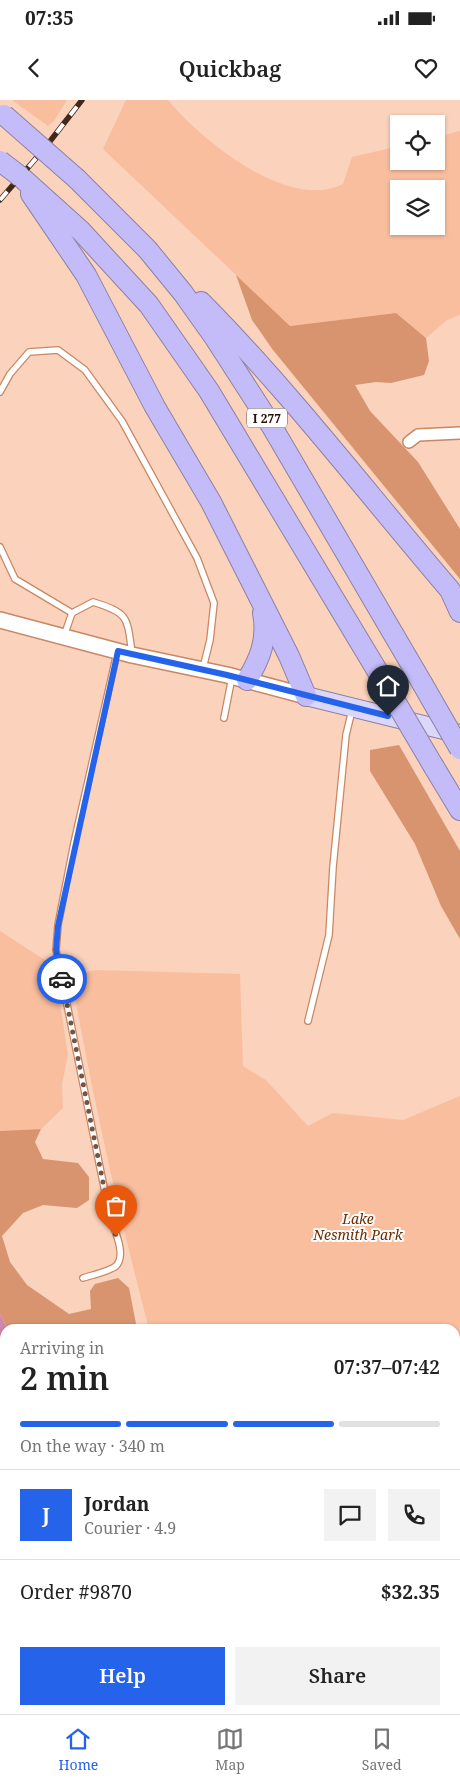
<!DOCTYPE html>
<html lang="en">
<head>
<meta charset="utf-8">
<style>
	body { margin:0; font-family:"Noto Serif",serif; background:#f2f2f2; color:#222; height:100vh; display:flex; flex-direction:column; font-size:19px; white-space:nowrap }
	* { box-sizing:border-box; margin:0 }
	p { font-size:16px; color:#767676 }
	.icon { flex:none; width:28px; height:28px; fill:none; stroke:currentColor; stroke-width:2; stroke-linecap:round; stroke-linejoin:round }
	.map { position:relative; flex:1; overflow:hidden }
	.panel { position:absolute; left:0px; top:1224px; width:460px; height:391px; display:flex; flex-direction:column; background:#fff; border-radius:15px 15px 0 0; box-shadow:0 1px 4px #0004 }
	.panel>* { flex:none }
	.tools { position:absolute; left:390px; top:15px; display:grid; gap:10px }
	.tools a { display:grid; place-items:center; width:55px; height:55px; border-radius:0px; background:#fff; box-shadow:0 1px 4px #0004; font-size:25px }
	.pin { position:absolute; display:grid; place-items:center; width:42px; height:42px; color:#fff; margin:-51px -21px; border-radius:50% 50% 50% 0; rotate:-45deg; box-shadow:0 0 5px #0007 }
	.pin .icon { rotate:45deg }
	.courier { position:absolute; display:grid; place-items:center; width:50px; height:50px; margin:-25px; border:4px solid #2563eb; border-radius:50%; background:#fff; color:#222; box-shadow:0 1px 6px #0007 }
	.head em { font-style:normal; font-weight:600 }
	.head div { display:flex; flex-direction:column-reverse }
	.head { display:flex; align-items:center; justify-content:space-between; height:85px; padding:0 20px }
	h1 { font-size:32px; font-weight:600; line-height:38px }
	.bar { display:grid; grid-template-columns:repeat(4,1fr); gap:8px 5px; align-content:center; height:60px; padding:0 20px }
	.bar i { height:6px; border-radius:4px; background:#e0e0e0 }
	.bar .active { background:#2563eb }
	.bar p { grid-column:span 4 }
	.line { display:flex; align-items:center; gap:12px; padding:0 20px; border-top:1px solid #e0e0e0 }
	.line div { flex:1 }
	.round { display:grid; place-items:center; flex:none; width:52px; height:52px; border-radius:0px; background:#f2f2f2 }
	.primary-button { display:flex; gap:10px; margin-top:auto; padding:10px 20px }
	.primary-button a { flex:1; height:58px; border-radius:0px; background:#2563eb; color:#fff; font-size:20px; font-weight:600; line-height:58px; text-align:center }
	.primary-button a+a { background:#f2f2f2; color:#222 }
	.status { display:flex; justify-content:space-between; align-items:center; height:35px; padding:0 25px; background:#fff; direction:ltr }
	.status svg { height:14px; fill:currentColor }
	header { display:flex; justify-content:space-between; align-items:center; height:65px; padding:0 20px; background:#fff; font-size:22px; font-weight:600 }
	.dock { display:flex; justify-content:space-around; align-items:center; height:70px; border-top:1px solid #e0e0e0; background:#fff; font-size:14px; color:#767676 }
	.dock a { display:grid; justify-items:center; gap:2px }
	.dock .active { color:#2563eb }
	.map>svg:first-child { display:block }
	.green { fill:#f9be9e; fill-rule:evenodd }
	.forest { fill:#d7946f }
	.water { fill:#d089ab }
	.lines { fill:none; stroke-linecap:round; stroke-linejoin:round }
	.lane-casing { stroke:#c78865; stroke-width:8 }
	.street-casing { stroke:#c78865; stroke-width:14 }
	.secondary-casing { stroke:#c78865; stroke-width:18 }
	.primary-casing { stroke:#8d80a3; stroke-width:20 }
	.highway-casing { stroke:#8d80a3; stroke-width:22 }
	.lane { stroke:#fff; stroke-width:5.5 }
	.street { stroke:#fff; stroke-width:11 }
	.secondary { stroke:#fff; stroke-width:15 }
	.primary { stroke:#dbd7fb; stroke-width:18 }
	.highway { stroke:#c3bcf8; stroke-width:20 }
	.rail-casing { stroke:#42281a; stroke-width:5.5 }
	.rail { stroke:#fdfdfd; stroke-width:4; stroke-dasharray:11; stroke-linecap:butt }
	.highway-bridge-casing { stroke:#8d80a3; stroke-width:22; stroke-linecap:butt }
	.highway-bridge { stroke:#c3bcf8; stroke-width:20 }
	.done { stroke:#725544; stroke-width:5; stroke-dasharray:0 9 }
	.route { stroke:#2563eb; stroke-width:6 }
	.labels { text-anchor:middle; dominant-baseline:central; stroke-width:4; stroke-linejoin:round; paint-order:stroke }
	.shield { fill:#fdfdfd; stroke:#69584f; stroke-width:1 }
	.shield-label { font-size:12px; font-weight:bold; fill:#291104 }
	.park-label { font-size:14px; font-style:italic; fill:#682c00; stroke:#fdfdfd }
</style>
</head>
<body>
<div class="status"><b>07:35</b><svg viewBox="0 0 49 12"><path d="M0 12V9h3v3zM5 12V6h3v6zM10 12V3h3v9zM15 12V0h3v12zM26 1h20v11H26zM47 4h2v5h-2z"/></svg></div>
<header><svg class="icon" aria-label="back" viewBox="0 0 24 24"><path d="M15 5l-7 7 7 7"/></svg>Quickbag<svg class="icon" aria-label="heart" viewBox="0 0 24 24"><path d="M12 20l-8-8c-3-5 5-10 8-4 3-6 11-1 8 4z"/></svg></header>
<div class="map">
<svg width="460" height="1614" viewBox="0 0 460 1614">
	<rect width="100%" height="100%" fill="#fbd2bc"/>
	<g class="green">
		<path d="M12,0H67L54,21L48,26Z"/>
		<path d="M126,0H168C201,40 289,112 343,84L352,57L399,46V61H436V37L460,31V215L447,220L426,238L396,213L290,226L103,49ZM399,89H436V126H399Z"/>
		<path d="M0,831L48,862L57,884L68,955L62,984L63,1008L41,1029L0,1031Z"/>
		<path d="M96,870L240,874L243,966L266,980L308,1026L333,1013L403,1020L460,996V1438L455,1432V1229H149C118,1111 92,994 71,875Z"/>
	</g>
	<g class="forest">
		<path d="M236,175L290,226L396,213L426,238L429,261L424,275L391,283L376,282L355,285L370,311L418,362L460,429V479L273,250L252,220Z"/>
		<path d="M399,645L460,751V839L441,806L415,744L370,671V650Z"/>
		<path d="M41,1029L35,1042L43,1059L78,1063L89,1077V1100L77,1108L43,1105L23,1113L2,1136L10,1162L27,1185L69,1214L91,1209L90,1191L95,1184L118,1178L129,1188L137,1229H8L0,1214V1031Z"/>
	</g>
	<path class="water" d="M0,1214L8,1229H5V1610H455V1432L460,1438V1614H0Z"/>
	<g class="lines">
		<defs>
			<g id="lane">
				<path d="M0,292L10,274L29,252L58,250L85,270L122,321L197,458L214,503L210,540L203,568"/>
				<path d="M0,447L15,479L72,513"/>
				<path d="M64,536L72,513L93,502C129,513 127,517 132,553"/>
				<path d="M224,618L232,577"/>
				<path d="M308,921L329,835L333,767L346,635L352,610"/>
				<path d="M83,1178C92,1175 108,1172 116,1166C127,1155 114,1129 110,1117L56,850L58,825L74,743L117,553"/>
			</g>
			<path id="street" d="M409,342L418,335L460,333"/>
			<path id="secondary" d="M0,520L132,555L227,575L306,596"/>
			<path id="primary" d="M306,596L460,634"/>
			<g id="highway">
				<path d="M21,77L81,131L149,205L209,291L378,572"/>
				<path d="M77,79L147,149L183,193L215,238L271,325L422,583"/>
				<path d="M31,94L86,175L155,307L211,402L289,556L306,596"/>
				<path d="M201,202C290,292 367,393 450,490L460,512"/>
				<path d="M247,580C260,559 268,539 263,513"/>
				<path d="M434,667L460,710"/>
			</g>
		</defs>
		<use href="#lane" class="lane-casing"/>
		<use href="#street" class="street-casing"/>
		<use href="#secondary" class="secondary-casing"/>
		<use href="#primary" class="primary-casing"/>
		<use href="#highway" class="highway-casing"/>
		<use href="#lane" class="lane"/>
		<use href="#street" class="street"/>
		<use href="#secondary" class="secondary"/>
		<use href="#primary" class="primary"/>
		<use href="#highway" class="highway"/>
		<defs>
			<path id="rail" d="M0,100L44,49L82,0"/>
		</defs>
		<use href="#rail" class="rail-casing"/>
		<use href="#rail" class="rail"/>
		<defs>
			<g id="highway-bridge">
				<path d="M4,15L77,79"/>
				<path d="M0,61L21,77"/>
				<path d="M378,572L434,667"/>
				<path d="M422,583L460,649"/>
			</g>
		</defs>
		<use href="#highway-bridge" class="highway-bridge-casing"/>
		<use href="#highway-bridge" class="highway-bridge"/>
	</g>
	<g class="lines">
		<path class="done" d="M62,879L110,1117L116,1136"/>
		<path class="route" d="M62,879L56,850L58,826L118,551L227,575L388,616"/>
	</g>
	<g class="labels">
		<rect class="shield" x="247" y="308.5" width="40" height="19" rx="4"/>
		<g class="shield-label">
			<text x="267" y="318">I 277</text>
		</g>
		<g class="park-label">
			<text x="358" y="1118">Lake<tspan x="358" dy="16">Nesmith Park</tspan></text>
		</g>
	</g>
</svg>
<div class="tools">
<a><svg class="icon" aria-label="locate" viewBox="0 0 24 24"><circle cx="12" cy="12" r="6"/><path d="M12 2v4M12 18v4M2 12h4M18 12h4"/></svg></a>
<a><svg class="icon" aria-label="layers" viewBox="0 0 24 24"><path d="M12 4l9 5-9 5-9-5zM3 14l9 5 9-5"/></svg></a>
</div>
<div class="pin" style="left:116px;top:1136px;background:#ea580c"><svg class="icon" aria-label="bag" viewBox="0 0 24 24"><path d="M5 8h14l-1 12H6zM9 8a3 3 0 0 1 6 0"/></svg></div>
<div class="pin" style="left:388px;top:616px;background:#1f2937"><svg class="icon" aria-label="home" viewBox="0 0 24 24"><path d="M3 11l9-7 9 7M6 9v11h12V9"/></svg></div>
<div class="courier" style="left:62px;top:879px"><svg class="icon" aria-label="car" viewBox="0 0 24 24"><path d="M5 17H2v-5l4-1 3-4h7l3 4 3 1v5h-3M9 17h6M6 11h13"/><circle cx="7" cy="17" r="2"/><circle cx="17" cy="17" r="2"/></svg></div>
<section class="panel">
<div class="head"><div><h1>2 min</h1><p>Arriving in</p></div><em>07:37–07:42</em></div>
<div class="bar"><i class="active"></i><i class="active"></i><i class="active"></i><i></i><p>On the way · 340 m</p></div>
<div class="line" style="height:90px"><b class="round" style="background:#2563eb;color:#fff">J</b><div><b>Jordan</b><p>Courier · 4.9</p></div><a class="round"><svg class="icon" aria-label="chat" viewBox="0 0 24 24"><path d="M4 5h16v11H9l-5 4z"/></svg></a><a class="round"><svg class="icon" aria-label="phone" viewBox="0 0 24 24"><path d="M5 4h4l2 5-3 2q2 4 5 5l2-3 5 2v4C11 20 4 13 5 4z"/></svg></a></div>
<div class="line" style="height:65px"><div>Order #9870</div><b>$32.35</b></div>
<div class="primary-button"><a>Help</a><a>Share</a></div>
</section>
</div>
<nav class="dock">
<a class="active"><svg class="icon" aria-label="home" viewBox="0 0 24 24"><path d="M3 11l9-7 9 7M6 9v11h12V9"/></svg>Home</a>
<a><svg class="icon" aria-label="map" viewBox="0 0 24 24"><path d="M3 6l6-2 6 2 6-2v14l-6 2-6-2-6 2zM9 4v14M15 6v14"/></svg>Map</a>
<a><svg class="icon" aria-label="saved" viewBox="0 0 24 24"><path d="M7 4h10v16l-5-4-5 4z"/></svg>Saved</a>
</nav>
</body>
</html>
